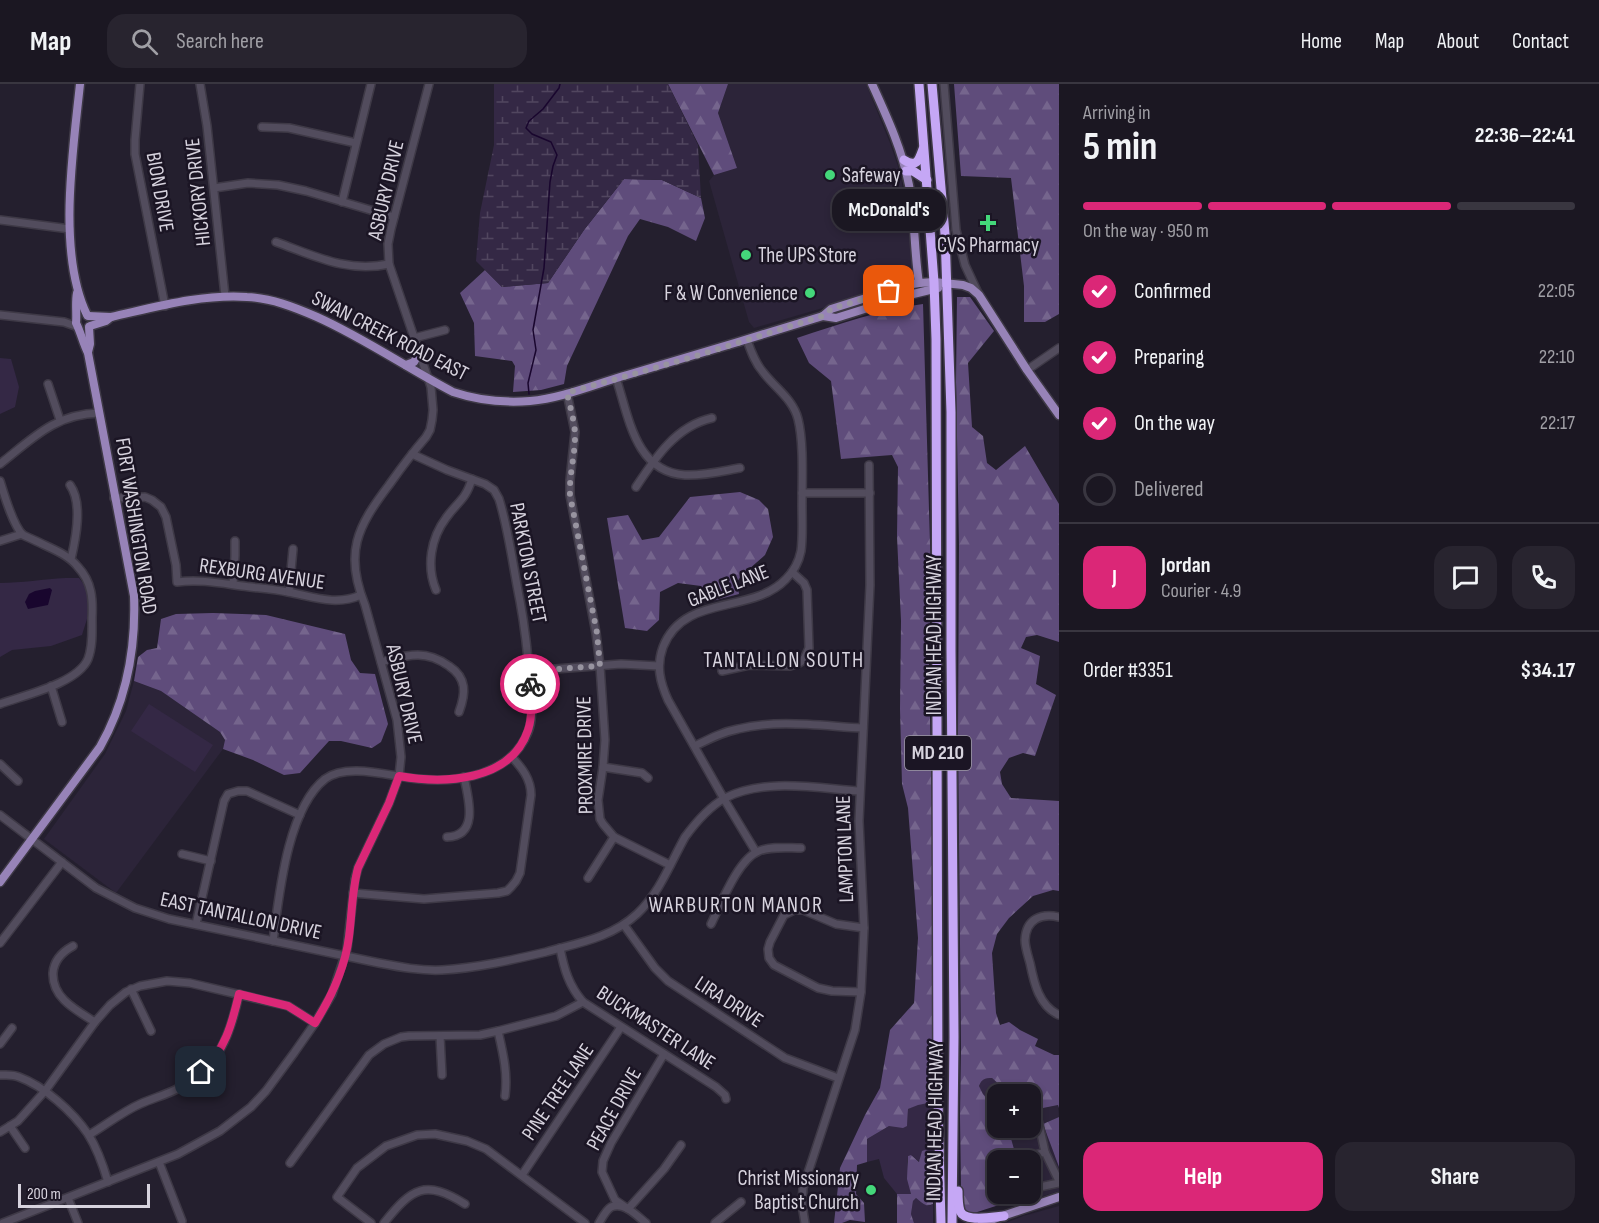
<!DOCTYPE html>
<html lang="en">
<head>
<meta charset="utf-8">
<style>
	body { margin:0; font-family:"Sofia Sans Condensed",sans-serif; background:#28242f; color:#f1f3f6; height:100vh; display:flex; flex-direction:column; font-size:22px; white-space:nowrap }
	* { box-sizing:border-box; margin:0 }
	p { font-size:20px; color:#a09fa5 }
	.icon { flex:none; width:33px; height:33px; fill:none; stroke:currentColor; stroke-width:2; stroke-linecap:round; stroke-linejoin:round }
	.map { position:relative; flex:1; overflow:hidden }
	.drawer { display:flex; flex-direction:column; background:#1b1722; width:540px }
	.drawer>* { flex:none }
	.fabs { position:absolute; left:987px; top:1000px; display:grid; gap:12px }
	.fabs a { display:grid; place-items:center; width:54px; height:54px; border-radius:12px; background:#1b1722; box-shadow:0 3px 9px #0003,0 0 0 2px #393640; font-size:30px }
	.scale { position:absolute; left:18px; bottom:15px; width:132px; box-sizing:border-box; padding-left:6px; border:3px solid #d7d3de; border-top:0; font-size:16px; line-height:21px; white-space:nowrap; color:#d7d3de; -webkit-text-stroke:4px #1b1524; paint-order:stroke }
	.pin { position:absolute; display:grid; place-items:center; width:51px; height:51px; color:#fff; margin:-26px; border-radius:12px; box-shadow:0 3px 9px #0006 }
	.courier { position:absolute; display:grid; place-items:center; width:60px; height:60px; margin:-30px; border:4px solid #db2777; border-radius:50%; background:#fff; color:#222; box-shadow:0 2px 8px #0007 }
	.bubble { position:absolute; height:42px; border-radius:18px; background:#1b1722; box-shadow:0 3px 9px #0003,0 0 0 2px #393640; font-size:20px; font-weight:700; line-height:42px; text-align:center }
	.headline em { font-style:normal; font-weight:700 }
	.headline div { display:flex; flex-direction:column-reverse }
	.headline { display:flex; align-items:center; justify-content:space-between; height:102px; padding:0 24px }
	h1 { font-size:39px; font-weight:700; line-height:45px }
	.bar { display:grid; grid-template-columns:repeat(4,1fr); gap:9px 6px; align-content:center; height:72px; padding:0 24px }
	.bar i { height:8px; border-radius:4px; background:#393640 }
	.bar .on { background:#db2777 }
	.bar p { grid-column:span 4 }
	.line { display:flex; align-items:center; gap:15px; padding:0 24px; border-top:2px solid #393640 }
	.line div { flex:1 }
	.round { display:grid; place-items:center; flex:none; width:63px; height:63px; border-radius:18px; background:#28242f }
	ol { padding:0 24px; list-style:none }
	li { display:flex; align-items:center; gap:18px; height:66px }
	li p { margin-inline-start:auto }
	li .icon { padding:6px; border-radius:50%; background:#db2777; color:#fff; stroke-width:4 }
	li:last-child { color:#a09fa5 }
	li i { width:33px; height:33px; border:3px solid #393640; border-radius:50% }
	.action { display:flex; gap:12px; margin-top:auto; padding:12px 24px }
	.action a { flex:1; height:69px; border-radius:18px; background:#db2777; color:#fff; font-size:24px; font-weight:700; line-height:69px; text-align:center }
	.action a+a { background:#28242f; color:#f1f3f6 }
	header { display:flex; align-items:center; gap:36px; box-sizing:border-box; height:84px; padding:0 30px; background:#1b1722; border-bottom:2px solid #393640 }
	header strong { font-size:28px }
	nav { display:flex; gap:33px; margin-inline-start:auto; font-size:21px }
	.search { width:420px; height:54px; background:#28242f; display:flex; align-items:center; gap:15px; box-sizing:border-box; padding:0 21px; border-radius:18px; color:#a09fa5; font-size:22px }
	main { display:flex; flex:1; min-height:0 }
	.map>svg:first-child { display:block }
	.built { fill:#2c2439 }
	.grass { fill:#342845 }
	.forest { fill:url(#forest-firs) }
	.wetland { fill:url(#wetland-marsh) }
	.water { fill:#19062e }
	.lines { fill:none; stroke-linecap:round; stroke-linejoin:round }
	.stream { stroke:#19062e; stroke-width:1.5 }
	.minor-casing { stroke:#3e3946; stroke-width:10 }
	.major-casing { stroke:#3e3946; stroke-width:11 }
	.highway-casing { stroke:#3e3946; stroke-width:12 }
	.minor { stroke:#524c5d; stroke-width:7 }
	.major { stroke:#9783b8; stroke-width:8 }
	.highway { stroke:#c5a7f5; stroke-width:9 }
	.done { stroke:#9894a0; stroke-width:6; stroke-dasharray:0 10.8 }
	.route { stroke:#db2777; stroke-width:8 }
	.poi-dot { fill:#44d77a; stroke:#1b1524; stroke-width:2 }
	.labels { text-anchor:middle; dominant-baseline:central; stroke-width:5; stroke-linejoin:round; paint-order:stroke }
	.shield { fill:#1b1524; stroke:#9f9aa6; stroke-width:1.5 }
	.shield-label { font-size:20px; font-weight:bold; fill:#d7d3de }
	.poi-label { font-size:21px; fill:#d7d3de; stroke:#1b1524; text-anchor:start }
	.street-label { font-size:21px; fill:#d7d3de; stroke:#1b1524 }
	.neighbourhood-label { font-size:22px; letter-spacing:1.5px; fill:#d7d3de; stroke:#1b1524 }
</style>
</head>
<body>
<header>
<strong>Map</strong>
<div class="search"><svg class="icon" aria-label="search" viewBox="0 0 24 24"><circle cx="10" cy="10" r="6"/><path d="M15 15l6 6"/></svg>Search here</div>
<nav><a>Home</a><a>Map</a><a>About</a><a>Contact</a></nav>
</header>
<main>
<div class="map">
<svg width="1059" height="1139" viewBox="0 0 1059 1139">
	<defs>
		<pattern id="forest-firs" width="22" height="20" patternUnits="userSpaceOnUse" patternTransform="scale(1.5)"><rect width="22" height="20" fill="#5f4c7b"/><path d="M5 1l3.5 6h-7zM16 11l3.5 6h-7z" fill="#75658d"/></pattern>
		<pattern id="wetland-marsh" width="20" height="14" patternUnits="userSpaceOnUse" patternTransform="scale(1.5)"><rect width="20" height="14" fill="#342845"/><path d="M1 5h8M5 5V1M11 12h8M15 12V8" fill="none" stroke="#51465f"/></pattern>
	</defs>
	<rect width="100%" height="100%" fill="#241f2e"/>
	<g class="built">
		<path d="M728,0H866L890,59L900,88L905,118L915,197L754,244L749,238L709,97L714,91L737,84L718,29Z"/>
		<path d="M134,597L161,607L220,648L225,656L223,665L116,809L44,755L105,670L126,627Z"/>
		<path d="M1058,1021L1059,1033L1043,1040L1059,1083V1107L1016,1121L1003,1110H1030V1077H1001L1016,1072L1008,1044H1030L1031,1032L1034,1033L1038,1025Z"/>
		<path d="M1059,1122V1139H1006L1023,1132Z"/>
	</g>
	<g class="grass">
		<path d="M0,274L11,275L19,303L15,323L0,330Z"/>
		<path d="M66,494H79C96,514 89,529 82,551L51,562L12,566L0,573V499C22,499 43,495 66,494Z"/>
		<path d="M149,620L213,661L195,688L131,647Z"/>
		<path d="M985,994H992L1011,1011H998L997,1024L983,1010L979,1002L982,996Z"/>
		<path d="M933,1018V1068L925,1066L920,1078L911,1071L908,1072L907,1078L911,1110H897L884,1094L879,1075L867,1078V1055L889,1042L907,1041L908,1025L918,1020Z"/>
		<path d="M916,1114L929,1122L933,1120V1139H914L911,1130L913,1117Z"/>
	</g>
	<g class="forest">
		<path d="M668,0H728L718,29L737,84L714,91Z"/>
		<path d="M954,0H1059V230L1045,238H1024V202L1011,94L961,92Z"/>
		<path d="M624,95L662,96L701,114L705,134L696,157L668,143L640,135L628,152L567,282L564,300L541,306L513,308L515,282L512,277L475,272L474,239L460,209L485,186L502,203L548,199L584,146Z"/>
		<path d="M957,213H970L994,247L968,279L972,343L983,352L987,379L996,386L1025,362L1059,420V558L1037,551L1026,553L1021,564L1040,572L1036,600L1056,611L1035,672L1023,669L1009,674L1000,688L1002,700L1011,714L1059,717V807L1053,806L1033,812L1009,834L997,850L992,869L996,929L1000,941L1009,938L1020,946L1038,955L1035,962L1054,971H1059V1024L1058,1021L1038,1025L1040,1032L1034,1033L1031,1032L1030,1011H1011L992,994C984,994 982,995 979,1002L983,1010L997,1024L998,1044H1008L1016,1072L998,1077L985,1083L991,1100L997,1105L998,1110H1003L1005,1112L1002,1120L971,1130L966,1128L963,1124L961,1104L960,1033L961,964L958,649L959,461L956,298Z"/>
		<path d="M923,220L931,494L929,576L932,739L933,1018L918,1021L908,1025L907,1042L903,1044L889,1042L867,1055V1078L857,1081L856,1110L864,1119L865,1138L850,1136L842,1139H834L840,1084L865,1031L880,1004L890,946L914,919L918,854L908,724L902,700L900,625L901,537L897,453L898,383L892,371L841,375L831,297L809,279L797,254C839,240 880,226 923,220Z"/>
		<path d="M740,408L759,416L768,425L773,453L765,471L741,492L737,498L739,510L708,518L701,502L678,499L660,508L659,536L647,547L625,544L607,434L628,431L642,456L659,453L690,413Z"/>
		<path d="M213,529L266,531L345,550L351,576L360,589L375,590L388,640L381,658L372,664L341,657H329L300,689L284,691L253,676L223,665L225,656L220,648L161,607L134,597L138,573L147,566L157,564L161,535L176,530Z"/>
		<path d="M1059,1033V1083L1043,1040Z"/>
		<path d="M925,1066L933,1068V1120C925,1124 922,1118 916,1114L913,1117L911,1130L914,1139H897V1110H911L907,1095L908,1072L911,1071L919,1078L922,1067Z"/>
	</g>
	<path class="wetland" d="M494,0H668L698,61L701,114L662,96L624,95L584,146L548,199L502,203L476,177L480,129L494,61Z"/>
	<path class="water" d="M50,504L52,506L48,521L28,525L25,518L29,510L35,507Z"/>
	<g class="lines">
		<path class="stream" d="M529,310L528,299L536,266L533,246L544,184L550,98L553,82L557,71L551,58L532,50L526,44L529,37L543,25L559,4L560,0"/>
		<defs>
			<g id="minor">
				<path d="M140,0L135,56V70L165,222"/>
				<path d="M200,0L207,42L225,212"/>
				<path d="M944,0L956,146L965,181L978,209"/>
				<path d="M262,43L289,44L356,59"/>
				<path d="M214,104L248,99L278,101L306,107L394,133"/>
				<path d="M342,118L371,0"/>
				<path d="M0,136L70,145"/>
				<path d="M276,158C315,172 347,189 389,180"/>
				<path d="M0,231L64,238L78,243"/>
				<path d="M414,254L445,246"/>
				<path d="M747,256C751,267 755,279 763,288C775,304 793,315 798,335C804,359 802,396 802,421C802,436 803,453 801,467C799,477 793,488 786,495C752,531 684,509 663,563C656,582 660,598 668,616L724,715L756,768"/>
				<path d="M1027,286L1059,264"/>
				<path d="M616,294C629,333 635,388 685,391C703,392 723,387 740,384"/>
				<path d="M48,300L60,336"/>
				<path d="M567,309L575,348L570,396V411L596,549L600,582L605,656L603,683L598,716L600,735L603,740L614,753L670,781"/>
				<path d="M0,380C33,354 55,330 99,329"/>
				<path d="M0,397C4,410 13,442 23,451C27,453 32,455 36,457C50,464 68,470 78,483C92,498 93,515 92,534C92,547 93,562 88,575C77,600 24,611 0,620"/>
				<path d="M70,401C83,419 76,454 71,475"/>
				<path d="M636,403C655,374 676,342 712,334"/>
				<path d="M802,409H870"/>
				<path d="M114,414L145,413L152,416L161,423L166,433L176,481L177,498C199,495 220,499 242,502C257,504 273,505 288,508C314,513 336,522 361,511"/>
				<path d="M0,457L22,450"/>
				<path d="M233,500L235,472V457"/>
				<path d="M436,506C426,482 431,454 446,434C458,417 465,417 472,395"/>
				<path d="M289,508L293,465"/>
				<path d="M381,578C393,575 405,571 418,571C430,571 439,575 449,582C467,594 466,609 459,628"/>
				<path d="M529,587L621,580L659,582"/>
				<path d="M722,587L749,581L790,582L799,579L802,577L805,573L809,564L807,506L804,499L792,488"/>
				<path d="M51,602L62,638"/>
				<path d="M695,662C709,655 722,648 738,645C778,635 822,642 863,644"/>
				<path d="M0,680L18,697"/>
				<path d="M603,683L642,689L648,694"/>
				<path d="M0,731L96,804L135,824L169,835L379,879C400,883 421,887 442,886C477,884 512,876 546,868C578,859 611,854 637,830C660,808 670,780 685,753C696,738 709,723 725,714C765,694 816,704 859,707"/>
				<path d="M447,753C480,752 468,713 464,693"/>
				<path d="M182,770L211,777"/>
				<path d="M588,794L614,753"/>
				<path d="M353,809L424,815L498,809L507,807L511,803L516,797L520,789L531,711C531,695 522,684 512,673"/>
				<path d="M1059,833C1041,829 1026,835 1025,856C1025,863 1028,872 1030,879C1034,899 1039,922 1059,931"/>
				<path d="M196,840L224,717L228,710L238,707H247L300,731"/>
				<path d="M711,840C721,820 738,775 759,767C771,762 788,764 801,764"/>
				<path d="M624,841L655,884L668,897L785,974L838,994"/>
				<path d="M273,857C279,812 287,725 325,695C348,678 392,693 419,695C459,699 511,691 528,648C534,633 531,615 530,599C528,571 525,544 520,517C513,483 509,447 499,415L494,406L485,400L447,386L412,370"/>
				<path d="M0,859L62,778"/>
				<path d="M73,862C62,868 54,876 53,889C52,914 76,926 95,938"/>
				<path d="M560,864C564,885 569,902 583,918L716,1003L725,1011L726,1015"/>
				<path d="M131,905L151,947"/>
				<path d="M861,908L832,907L818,904L774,881L769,874L768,865L770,858L784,831L794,826H803L836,840L864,844"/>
				<path d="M498,947C503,969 508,989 505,1012"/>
				<path d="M440,952L442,991"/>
				<path d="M0,960L12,944"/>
				<path d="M664,970L611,1059L603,1077L602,1088L615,1116L628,1125L664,1085L681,1061"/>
				<path d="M0,991C6,991 13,990 19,993C44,1002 73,1028 88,1050C97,1064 103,1081 108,1098"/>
				<path d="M1038,1036L1045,1068L1059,1097"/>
				<path d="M10,1042L25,1064"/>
				<path d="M0,1048L18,1037L45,1007L95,938L110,921L126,908L140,902L167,897L190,899L288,922L315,939"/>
				<path d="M89,1051C106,1041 122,1028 140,1020C153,1014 166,1011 179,1004C219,982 230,952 239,910"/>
				<path d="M1016,1077L1045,1068"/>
				<path d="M159,1078L182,1137"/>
				<path d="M290,1079L369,971L384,960L401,953L409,952L480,951L498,947L556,932L583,918"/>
				<path d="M998,1082L995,1083L992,1087L993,1093L998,1096"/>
				<path d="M522,1091L621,943"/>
				<path d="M1030,1105L1059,1099"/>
				<path d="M68,1114L78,1139"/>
				<path d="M3,1139L178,1070L220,1047L251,1023L266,1007L294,969L315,939L332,910L347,865L355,795L358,784L389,719L399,692L401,673L397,636L365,521C344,469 357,443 389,401C401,384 413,368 426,353L430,346L432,336L433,326L431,303L389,180L388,160L391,145L429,0"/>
				<path d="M371,1139L337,1113L357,1084L386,1062L417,1051L435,1050L467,1057L486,1065L585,1139"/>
				<path d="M384,1139C412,1104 425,1095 465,1120"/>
				<path d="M599,1139C602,1134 606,1126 611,1123C624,1117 637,1132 646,1139"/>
				<path d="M715,1139L741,1118"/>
				<path d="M805,1139L802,1121L803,1104L855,946L861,908L864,844L859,737L870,501L869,381"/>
			</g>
			<g id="major">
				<path d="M80,0C73,67 57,169 87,231"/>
				<path d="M872,0C887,33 902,65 909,101C915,133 914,167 919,199"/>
				<path d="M88,232L111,233"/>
				<path d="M823,232L836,234L909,211L938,204"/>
				<path d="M90,242L106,237L111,233C156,223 201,210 247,213C271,214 294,223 317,233C364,254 407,284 453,308C477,316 504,319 530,317C563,314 595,300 627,291C692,272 758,252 823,232L831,225L907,201L919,199L934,198L963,201L971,204L979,211L1027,286L1059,331"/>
				<path d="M88,268L90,260L89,243"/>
				<path d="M406,281L414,278L419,269"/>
				<path d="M0,798L100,663C126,617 136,565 134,512L88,269C83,259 81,249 76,239C77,230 75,219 77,209"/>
				<path d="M982,1139L1059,1113"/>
			</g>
			<g id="highway">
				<path d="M919,0L934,198L936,255L938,1019L941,1139"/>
				<path d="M932,0L945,150L951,328V566L954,953L952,1139"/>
				<path d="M904,76C917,84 919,76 923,65"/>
				<path d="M906,87H913L927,96"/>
				<path d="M958,1107C958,1113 958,1121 960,1127C965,1139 992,1133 1004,1132"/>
			</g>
		</defs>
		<use href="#minor" class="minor-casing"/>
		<use href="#major" class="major-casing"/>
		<use href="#highway" class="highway-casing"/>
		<use href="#minor" class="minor"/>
		<use href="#major" class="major"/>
		<use href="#highway" class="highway"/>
	</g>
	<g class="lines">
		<path class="done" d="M530,600L529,587L600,582L597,549L570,411C569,391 575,372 575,352C575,338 570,323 567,309L696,272L823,232L831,225L889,207"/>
		<path class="route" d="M201,988C225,967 232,940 239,910L288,922L315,939C332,912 345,884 349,853C352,830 352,806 358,784L389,719L399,692C443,700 511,698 528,646C533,631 531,615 530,600"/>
	</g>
	<g class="poi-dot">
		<circle cx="830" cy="91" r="6"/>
		<path d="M985 130h6v6h6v6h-6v6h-6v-6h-6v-6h6z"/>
		<circle cx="746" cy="171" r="6"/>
		<circle cx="810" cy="209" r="6"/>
		<circle cx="871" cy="1106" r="6"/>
	</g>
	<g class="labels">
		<rect class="shield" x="905" y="652" width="66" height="34" rx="4.5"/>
		<g class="shield-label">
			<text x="938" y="669">MD 210</text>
		</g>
		<g class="poi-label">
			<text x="842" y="91">Safeway</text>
			<text x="988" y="161" text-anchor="middle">CVS Pharmacy</text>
			<text x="758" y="171">The UPS Store</text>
			<text x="798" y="209" text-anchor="end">F &amp; W Convenience</text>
			<text x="859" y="1094" text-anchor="end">Christ Missionary<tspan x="859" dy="24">Baptist Church</tspan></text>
		</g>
		<g class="street-label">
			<text transform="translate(386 106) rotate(-77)">ASBURY DRIVE</text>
			<text transform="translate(160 108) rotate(80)">BION DRIVE</text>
			<text transform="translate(198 108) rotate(-96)">HICKORY DRIVE</text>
			<text transform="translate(390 252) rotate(27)">SWAN CREEK ROAD EAST</text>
			<text transform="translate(136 442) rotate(81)">FORT WASHINGTON ROAD</text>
			<text transform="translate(528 479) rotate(79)">PARKTON STREET</text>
			<text transform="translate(262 490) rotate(8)">REXBURG AVENUE</text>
			<text transform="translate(728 502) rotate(-21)">GABLE LANE</text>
			<text transform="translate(934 551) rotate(-90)">INDIAN HEAD HIGHWAY</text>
			<text transform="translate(404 610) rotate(77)">ASBURY DRIVE</text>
			<text transform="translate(585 671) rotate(-91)">PROXMIRE DRIVE</text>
			<text transform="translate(845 765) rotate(-92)">LAMPTON LANE</text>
			<text transform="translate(241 832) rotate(12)">EAST TANTALLON DRIVE</text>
			<text transform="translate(729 918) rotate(33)">LIRA DRIVE</text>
			<text transform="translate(656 944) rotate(33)">BUCKMASTER LANE</text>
			<text transform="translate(558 1008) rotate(-56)">PINE TREE LANE</text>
			<text transform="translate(614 1025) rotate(-61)">PEACE DRIVE</text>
			<text transform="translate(935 1037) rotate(-89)">INDIAN HEAD HIGHWAY</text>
		</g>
		<g class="neighbourhood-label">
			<text x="784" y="576">TANTALLON SOUTH</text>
			<text x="736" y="821">WARBURTON MANOR</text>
		</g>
	</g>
</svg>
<div class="fabs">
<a>+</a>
<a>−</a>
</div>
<div class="scale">200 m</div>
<div class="pin" style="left:889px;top:207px;background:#ea580c"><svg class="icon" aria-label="bag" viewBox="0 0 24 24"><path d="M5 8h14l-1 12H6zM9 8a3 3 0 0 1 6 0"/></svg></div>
<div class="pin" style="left:201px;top:988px;background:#1f2937"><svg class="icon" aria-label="home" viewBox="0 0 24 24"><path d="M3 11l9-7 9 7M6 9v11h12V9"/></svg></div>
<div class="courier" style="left:530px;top:600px"><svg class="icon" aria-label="bike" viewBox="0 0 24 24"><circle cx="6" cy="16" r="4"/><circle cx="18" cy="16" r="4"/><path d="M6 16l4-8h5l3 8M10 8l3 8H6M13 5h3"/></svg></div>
<div class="bubble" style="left:832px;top:105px;width:114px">McDonald's</div>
</div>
<section class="drawer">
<div class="headline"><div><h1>5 min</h1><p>Arriving in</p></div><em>22:36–22:41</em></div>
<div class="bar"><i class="on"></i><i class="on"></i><i class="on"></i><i></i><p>On the way · 950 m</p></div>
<ol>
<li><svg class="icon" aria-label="check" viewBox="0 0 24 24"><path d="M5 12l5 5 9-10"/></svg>Confirmed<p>22:05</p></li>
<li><svg class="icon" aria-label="check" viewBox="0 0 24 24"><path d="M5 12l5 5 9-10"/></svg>Preparing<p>22:10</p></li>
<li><svg class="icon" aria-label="check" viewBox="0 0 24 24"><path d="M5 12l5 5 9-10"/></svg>On the way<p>22:17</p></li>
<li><i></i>Delivered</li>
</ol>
<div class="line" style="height:108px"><b class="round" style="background:#db2777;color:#fff">J</b><div><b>Jordan</b><p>Courier · 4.9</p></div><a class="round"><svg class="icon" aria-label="chat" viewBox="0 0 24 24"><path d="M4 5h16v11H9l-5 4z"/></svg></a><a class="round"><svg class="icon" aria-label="phone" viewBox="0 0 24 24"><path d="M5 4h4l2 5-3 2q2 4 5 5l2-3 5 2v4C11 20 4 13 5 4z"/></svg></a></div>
<div class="line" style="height:78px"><div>Order #3351</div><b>$34.17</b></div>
<div class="action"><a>Help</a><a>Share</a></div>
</section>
</main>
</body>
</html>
